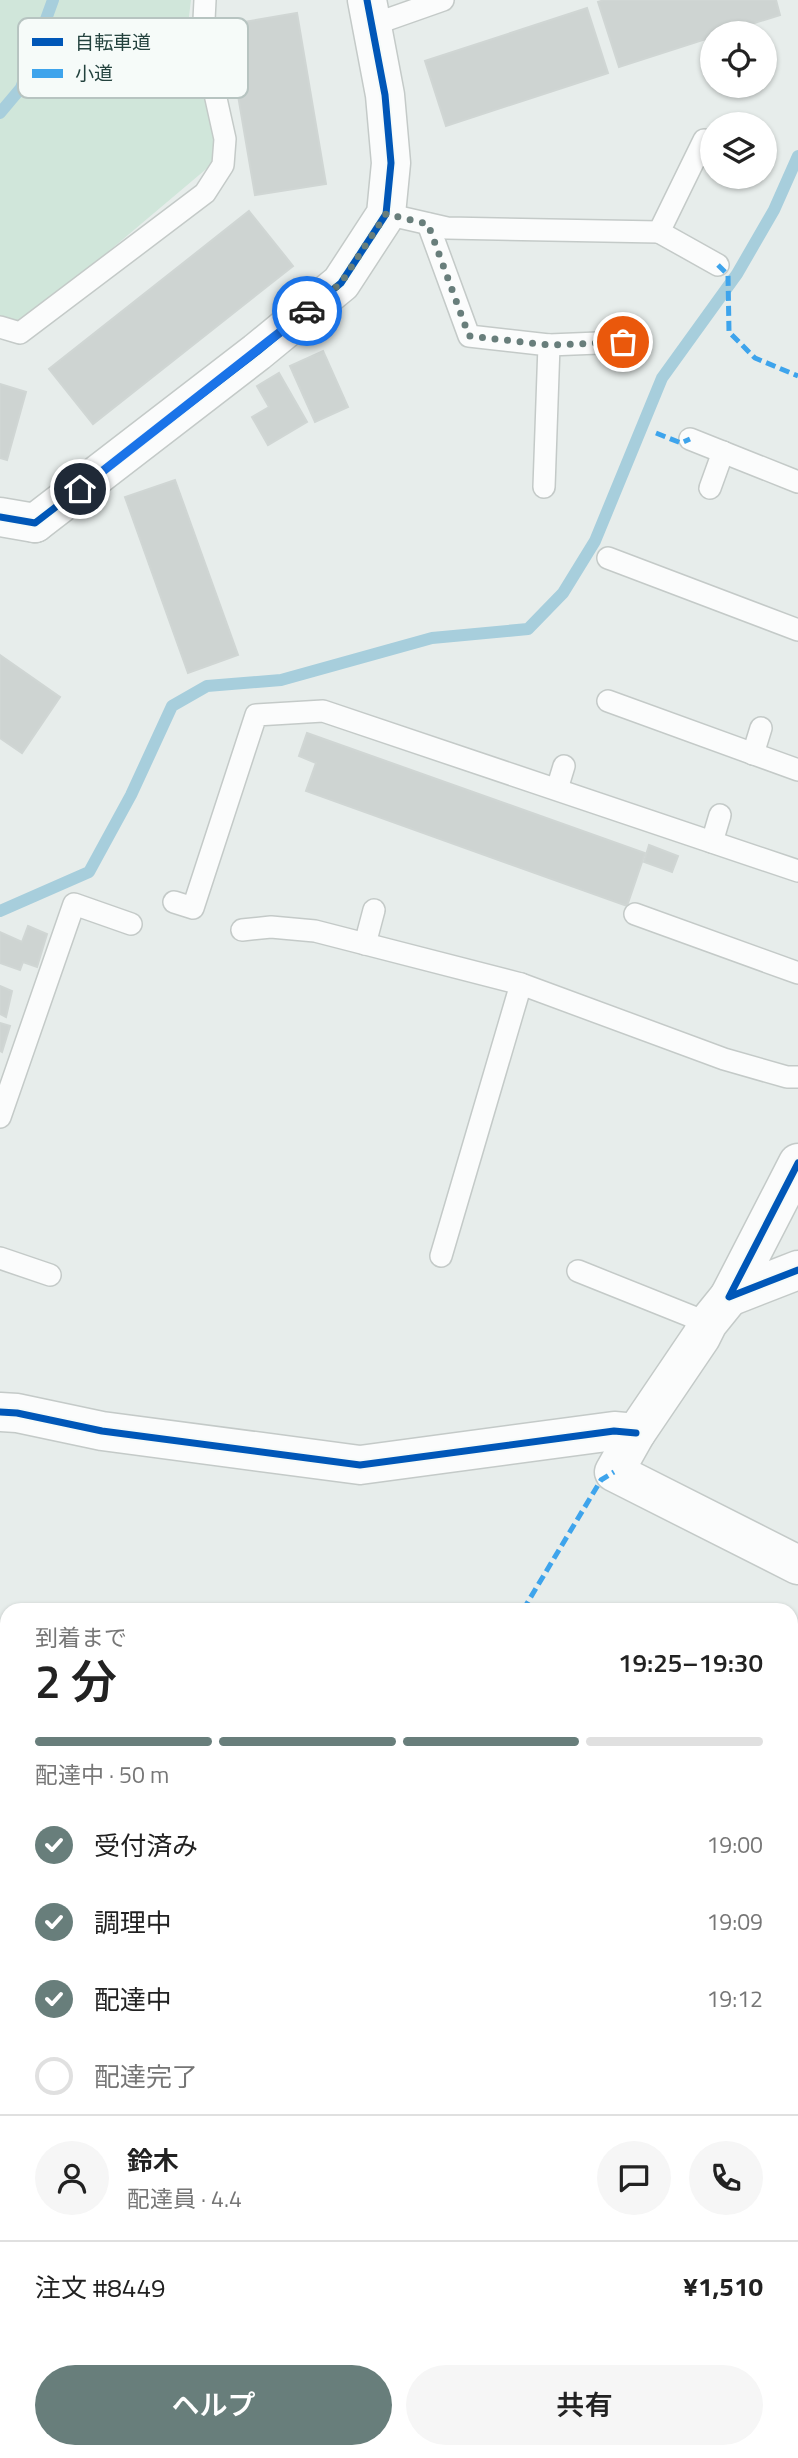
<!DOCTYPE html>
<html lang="ja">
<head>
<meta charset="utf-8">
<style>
	body { margin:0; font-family:"Titillium Web","Noto Sans JP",sans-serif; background:#f6f6f6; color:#222; height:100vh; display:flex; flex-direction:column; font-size:26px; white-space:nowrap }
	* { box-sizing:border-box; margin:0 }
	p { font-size:23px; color:#767676 }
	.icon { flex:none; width:38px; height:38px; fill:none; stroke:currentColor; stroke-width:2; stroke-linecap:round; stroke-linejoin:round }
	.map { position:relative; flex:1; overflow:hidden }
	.drawer { position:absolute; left:0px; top:1603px; width:798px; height:856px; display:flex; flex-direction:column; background:#fff; border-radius:21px 21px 0 0; box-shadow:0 2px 5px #0004 }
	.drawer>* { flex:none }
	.fabs { position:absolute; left:700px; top:21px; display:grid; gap:14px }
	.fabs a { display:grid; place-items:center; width:77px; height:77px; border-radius:50%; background:#fff; box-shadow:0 2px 5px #0004; font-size:35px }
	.pin { position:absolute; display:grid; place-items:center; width:60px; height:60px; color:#fff; margin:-30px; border:4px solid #fff; border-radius:50%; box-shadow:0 2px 7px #0007 }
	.courier { position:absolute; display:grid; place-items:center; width:70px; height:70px; margin:-35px; border:5px solid #1a73e8; border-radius:50%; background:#fff; color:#222; box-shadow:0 2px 9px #0007 }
	.headline em { font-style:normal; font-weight:600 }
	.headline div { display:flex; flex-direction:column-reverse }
	.headline { display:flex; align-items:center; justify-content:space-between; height:119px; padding:0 35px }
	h1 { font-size:46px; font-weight:600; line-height:52px }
	.bar { display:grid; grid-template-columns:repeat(4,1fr); gap:10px 7px; align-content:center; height:84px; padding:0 35px }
	.bar i { height:9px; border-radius:5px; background:#e0e0e0 }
	.bar .selected { background:#687e7b }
	.bar p { grid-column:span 4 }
	.line { display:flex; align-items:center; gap:18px; padding:0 35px; border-top:2px solid #e0e0e0 }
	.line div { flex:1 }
	.round { display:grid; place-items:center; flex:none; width:74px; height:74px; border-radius:37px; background:#f6f6f6 }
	ol { padding:0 35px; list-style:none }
	li { display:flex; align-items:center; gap:21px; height:77px }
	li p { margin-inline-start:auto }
	li .icon { padding:7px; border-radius:50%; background:#687e7b; color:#fff; stroke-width:4 }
	li:last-child { color:#767676 }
	li i { width:38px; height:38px; border:4px solid #e0e0e0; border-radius:50% }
	.primary-button { display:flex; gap:14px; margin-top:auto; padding:14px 35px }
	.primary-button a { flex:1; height:80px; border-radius:42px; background:#687e7b; color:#fff; font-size:28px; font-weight:600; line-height:80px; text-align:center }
	.primary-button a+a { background:#f6f6f6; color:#222 }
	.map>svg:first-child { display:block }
	.green { fill:#d0e6da }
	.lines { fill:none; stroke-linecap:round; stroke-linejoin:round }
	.stream { stroke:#a7cedc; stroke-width:12 }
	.building { fill:#ced4d2; stroke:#d0d6d4; stroke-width:2 }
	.service-casing { stroke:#c4cac8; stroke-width:24 }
	.minor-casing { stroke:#c4cac8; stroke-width:41 }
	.tertiary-casing { stroke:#c4cac8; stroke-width:41 }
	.service { stroke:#fbfcfc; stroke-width:21 }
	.minor { stroke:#fbfcfc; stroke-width:38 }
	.tertiary { stroke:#fbfcfc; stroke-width:38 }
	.quiet { stroke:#3ea4ec; stroke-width:5; stroke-dasharray:10 5; stroke-linecap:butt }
	.cycleway-casing { stroke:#f6fbf9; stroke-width:11 }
	.cycleway { stroke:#0057b8; stroke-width:7 }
	.done { stroke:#687e7b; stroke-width:7; stroke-dasharray:0 12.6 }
	.route { stroke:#1a73e8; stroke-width:9 }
	.key { fill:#f6fbf9; stroke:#b7c4c1; stroke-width:2 }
	.key-label { font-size:19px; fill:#23423e }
</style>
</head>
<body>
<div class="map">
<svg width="798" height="2458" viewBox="0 0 798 2458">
	<rect width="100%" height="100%" fill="#e7edeb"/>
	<path class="green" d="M0,0H191L183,65L227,129L224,154L7,337L0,335Z"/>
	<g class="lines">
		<g class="stream">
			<path d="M0,113L21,88L53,0"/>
			<path d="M0,911L89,872L131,795L172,706L207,686L281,680L432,638L528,629L563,593L595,541L662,378L737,274L774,210L798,156"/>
		</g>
	</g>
	<g class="building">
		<path d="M604,0H776L780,15L723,33H712V37L619,67L598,2Z"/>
		<path d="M587,8L608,73L446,126L425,61Z"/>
		<path d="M297,13L326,184L255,195L226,25Z"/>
		<path d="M249,211L293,266L93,424L49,369Z"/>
		<path d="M323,351L348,407L315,422L290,366Z"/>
		<path d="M279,373L307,422L268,445L252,417L269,407L257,386Z"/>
		<path d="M0,384L26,392L7,460L0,458Z"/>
		<path d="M175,480L238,655L188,673L125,497Z"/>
		<path d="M0,655L60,697L22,753L0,738Z"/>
		<path d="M307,733L645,853L627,906L306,791L316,763L299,756Z"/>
		<path d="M649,845L678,856L672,872L644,862Z"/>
		<path d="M28,926L47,934L37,967L23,962L20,970L0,963V932L22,942Z"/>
		<path d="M0,986L12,991L6,1017L0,1014Z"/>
		<path d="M0,1023L10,1026L2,1052L0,1051Z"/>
	</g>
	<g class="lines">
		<defs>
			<g id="service">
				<path d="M372,25L443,0"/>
				<path d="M386,214L447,228L659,232L704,140"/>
				<path d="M428,224L469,336L549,345L544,487"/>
				<path d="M659,232L718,265"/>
				<path d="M0,327L20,333L205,193L223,165L225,139L203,40L205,0"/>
				<path d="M549,345L623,342"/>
				<path d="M690,439L798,482"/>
				<path d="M710,488L723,452"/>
				<path d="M608,558L798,630"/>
				<path d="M608,701L798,770"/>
				<path d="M753,754L761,728"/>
				<path d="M557,789L564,766"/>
				<path d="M712,842L720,815"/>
				<path d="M174,902L193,908L256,715L323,711L798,871"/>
				<path d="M635,914L798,973"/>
				<path d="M242,930L271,927L315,931L521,984L724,1059L787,1077H798"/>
				<path d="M365,944L374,910"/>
				<path d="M0,1117L74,904L131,924"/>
				<path d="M441,1256L521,984"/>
				<path d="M0,1258L50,1275"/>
				<path d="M578,1271L708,1323"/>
				<path d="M791,1950L798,1940"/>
				<path d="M0,2040L7,2031"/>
				<path d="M0,2225L7,2216"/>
				<path d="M0,2345L7,2335"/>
			</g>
			<g id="minor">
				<path d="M35,523L257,352L341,283L386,214L391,163L385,95L367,0"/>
				<path d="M798,1163L729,1297L798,1270"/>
				<path d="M729,1297L708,1323L701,1337L636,1433L614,1472L798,1565"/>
				<path d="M0,1412L17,1413L102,1431L360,1465L614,1431L636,1433"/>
				<path d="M0,2001L7,2002"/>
				<path d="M0,2291L7,2298"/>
				<path d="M163,2452L170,2458"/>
				<path d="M85,2458L89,2452"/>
				<path d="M263,2458L268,2452"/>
				<path d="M432,2458L433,2452"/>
			</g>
			<path id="tertiary" d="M0,517L35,523"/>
		</defs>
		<use href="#service" class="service-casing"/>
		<use href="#minor" class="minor-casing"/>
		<use href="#tertiary" class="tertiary-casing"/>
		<use href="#service" class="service"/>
		<use href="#minor" class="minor"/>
		<use href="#tertiary" class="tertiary"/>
		<g class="quiet">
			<path d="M718,265L728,275L729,332L755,358L798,376"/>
			<path d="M656,433L681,443L690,439"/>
			<path d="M523,1610L601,1480L614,1472"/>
		</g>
		<defs>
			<g id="cycleway">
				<path d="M0,517L35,523L257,352L341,283L386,214L391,163L385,95L367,0"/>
				<path d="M798,1163L729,1297L798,1270"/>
				<path d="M0,1412L17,1413L102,1431L360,1465L614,1431L636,1433"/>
			</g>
		</defs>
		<use href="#cycleway" class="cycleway-casing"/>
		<use href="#cycleway" class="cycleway"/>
	</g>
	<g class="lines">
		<path class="done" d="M307,311L341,283L386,214L428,224L469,336L549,345L623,342"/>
		<path class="route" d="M80,489L307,311"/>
	</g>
	<rect x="18" y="18" width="230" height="80" rx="10" class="key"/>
	<rect x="32" y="38" width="31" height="8" fill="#0057b8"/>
	<rect x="32" y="69" width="31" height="9" fill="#3ea4ec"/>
	<g class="key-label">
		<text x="75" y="49">自転車道</text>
		<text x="75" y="80">小道</text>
	</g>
</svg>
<div class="fabs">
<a><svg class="icon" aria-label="locate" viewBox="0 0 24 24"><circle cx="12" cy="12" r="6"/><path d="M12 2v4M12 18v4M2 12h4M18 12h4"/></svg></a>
<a><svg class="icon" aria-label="layers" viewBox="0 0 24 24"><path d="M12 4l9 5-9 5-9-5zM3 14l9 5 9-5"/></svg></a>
</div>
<div class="pin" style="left:623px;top:342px;background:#ea580c"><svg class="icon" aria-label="bag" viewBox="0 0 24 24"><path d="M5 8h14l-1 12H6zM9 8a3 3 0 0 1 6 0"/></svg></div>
<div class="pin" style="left:80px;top:489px;background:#1f2937"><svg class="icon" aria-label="home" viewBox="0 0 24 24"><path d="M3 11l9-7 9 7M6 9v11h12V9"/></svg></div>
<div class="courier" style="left:307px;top:311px"><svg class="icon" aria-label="car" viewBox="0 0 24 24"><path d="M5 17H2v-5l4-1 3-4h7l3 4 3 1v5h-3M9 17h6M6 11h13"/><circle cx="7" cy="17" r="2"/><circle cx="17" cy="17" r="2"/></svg></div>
<section class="drawer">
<div class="headline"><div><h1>2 分</h1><p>到着まで</p></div><em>19:25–19:30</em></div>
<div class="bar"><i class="selected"></i><i class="selected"></i><i class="selected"></i><i></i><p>配達中 · 50 m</p></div>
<ol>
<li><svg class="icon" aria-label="check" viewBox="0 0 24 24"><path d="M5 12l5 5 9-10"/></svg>受付済み<p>19:00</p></li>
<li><svg class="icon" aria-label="check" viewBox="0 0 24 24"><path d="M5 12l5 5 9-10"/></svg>調理中<p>19:09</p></li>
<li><svg class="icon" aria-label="check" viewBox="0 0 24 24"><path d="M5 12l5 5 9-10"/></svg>配達中<p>19:12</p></li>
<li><i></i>配達完了</li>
</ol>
<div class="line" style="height:126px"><a class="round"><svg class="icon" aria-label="person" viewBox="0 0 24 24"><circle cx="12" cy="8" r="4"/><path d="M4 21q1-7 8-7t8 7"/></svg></a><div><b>鈴木</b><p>配達員 · 4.4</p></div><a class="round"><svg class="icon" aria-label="chat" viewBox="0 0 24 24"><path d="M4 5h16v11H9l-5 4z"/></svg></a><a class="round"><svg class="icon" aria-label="phone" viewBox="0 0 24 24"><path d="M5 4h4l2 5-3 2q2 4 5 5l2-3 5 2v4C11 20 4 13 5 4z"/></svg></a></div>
<div class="line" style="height:91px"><div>注文 #8449</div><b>¥1,510</b></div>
<div class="primary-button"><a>ヘルプ</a><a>共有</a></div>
</section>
</div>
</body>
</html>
